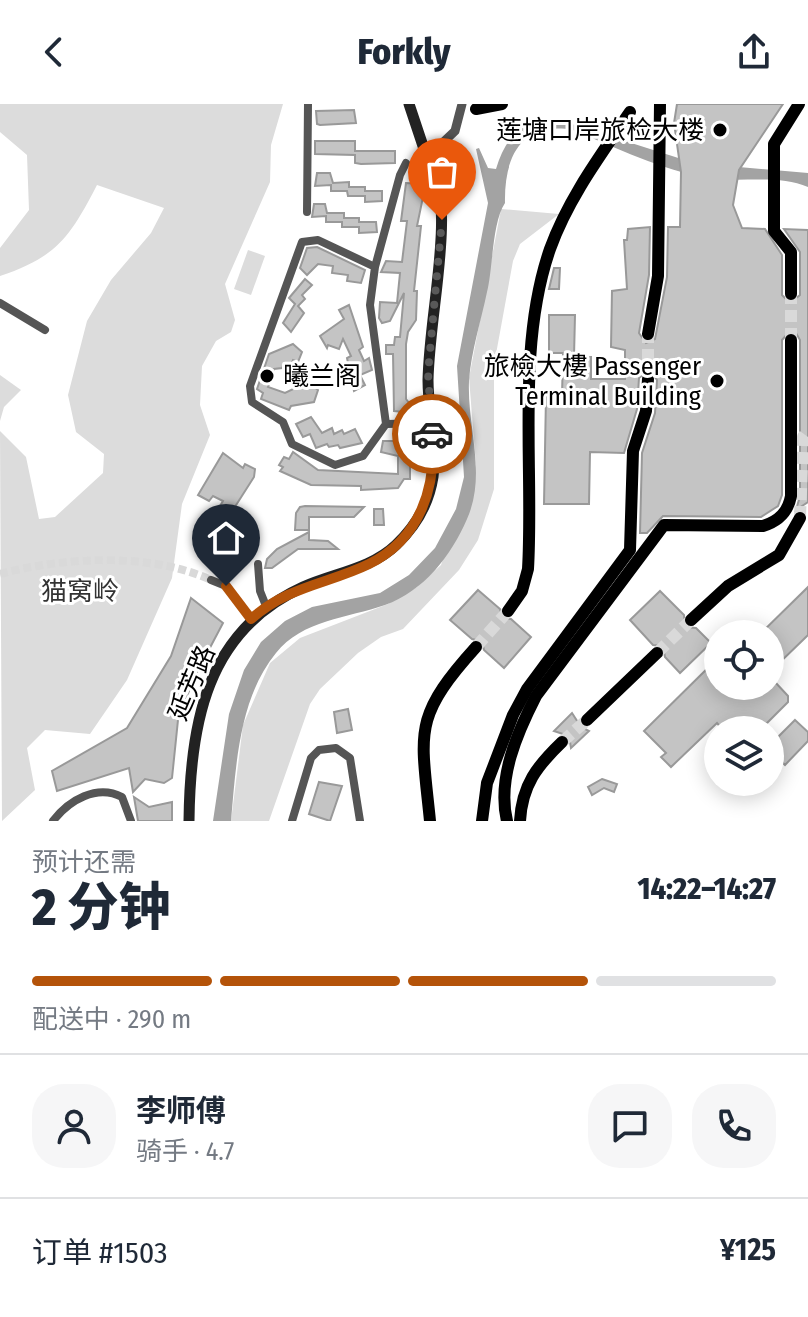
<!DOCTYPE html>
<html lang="zh">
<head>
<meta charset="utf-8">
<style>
	body { margin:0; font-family:"Fira Sans Condensed","Noto Sans SC",sans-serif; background:#f6f6f7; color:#1f2937; height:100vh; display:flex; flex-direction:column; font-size:30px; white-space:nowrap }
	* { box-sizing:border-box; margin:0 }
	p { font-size:26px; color:#747a83 }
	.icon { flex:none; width:44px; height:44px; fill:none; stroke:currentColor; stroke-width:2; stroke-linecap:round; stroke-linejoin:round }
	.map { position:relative; height:717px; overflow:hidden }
	.sheet { display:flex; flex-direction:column; background:#fff; flex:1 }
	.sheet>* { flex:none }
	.fabs { position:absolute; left:704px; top:516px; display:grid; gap:16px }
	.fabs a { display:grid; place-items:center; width:80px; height:80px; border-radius:50%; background:#fff; box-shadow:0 4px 20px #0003; font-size:40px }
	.pin { position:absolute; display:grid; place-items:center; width:68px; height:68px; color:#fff; margin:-82px -34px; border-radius:50% 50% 50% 0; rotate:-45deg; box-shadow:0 0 8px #0007 }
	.pin .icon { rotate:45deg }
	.courier { position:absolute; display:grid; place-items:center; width:80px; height:80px; margin:-40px; border:6px solid #b45309; border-radius:50%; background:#fff; color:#222; box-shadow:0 2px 10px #0007 }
	.overview em { font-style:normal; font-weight:800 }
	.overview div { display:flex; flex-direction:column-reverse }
	.overview { display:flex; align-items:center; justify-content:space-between; height:136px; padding:0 32px }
	h1 { font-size:52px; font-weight:800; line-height:60px }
	.bar { display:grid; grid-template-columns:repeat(4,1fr); gap:12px 8px; align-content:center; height:96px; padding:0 32px }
	.bar i { height:10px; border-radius:6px; background:#e0e1e3 }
	.bar .active { background:#b45309 }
	.bar p { grid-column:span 4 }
	.line { display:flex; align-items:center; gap:20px; padding:0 32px; border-top:2px solid #e0e1e3 }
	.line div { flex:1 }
	.round { display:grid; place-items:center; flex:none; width:84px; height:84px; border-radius:32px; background:#f6f6f7 }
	header { display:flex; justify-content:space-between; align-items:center; height:104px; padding:0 32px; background:#fff; font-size:36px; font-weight:800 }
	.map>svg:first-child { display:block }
	.green { fill:#dcdcdc }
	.water { fill:#a3a3a3 }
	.building { fill:#c4c4c4; stroke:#999; stroke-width:2 }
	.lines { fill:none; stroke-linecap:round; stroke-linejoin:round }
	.minor-tunnel { stroke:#d9d9d9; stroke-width:8; stroke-dasharray:8 4; stroke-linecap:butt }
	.trunk-tunnel { stroke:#d9d9d9; stroke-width:12; stroke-dasharray:12 6; stroke-linecap:butt }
	.minor { stroke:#555; stroke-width:8 }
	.tertiary { stroke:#555; stroke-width:9 }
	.secondary { stroke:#222; stroke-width:11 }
	.trunk { stroke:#000; stroke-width:12 }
	.done { stroke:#595959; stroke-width:8; stroke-dasharray:0 14.4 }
	.route { stroke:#b45309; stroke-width:10 }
	.poi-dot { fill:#000; stroke:#fff; stroke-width:3 }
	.labels { text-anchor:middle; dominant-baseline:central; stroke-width:6; stroke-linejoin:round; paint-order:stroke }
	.poi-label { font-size:26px; fill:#000; stroke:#fff; text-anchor:end }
	.park-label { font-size:26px; fill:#333; stroke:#fff }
	.street-label { font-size:26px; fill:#000; stroke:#fff }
</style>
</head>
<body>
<header><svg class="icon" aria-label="back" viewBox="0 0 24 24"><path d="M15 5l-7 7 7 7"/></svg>Forkly<svg class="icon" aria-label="share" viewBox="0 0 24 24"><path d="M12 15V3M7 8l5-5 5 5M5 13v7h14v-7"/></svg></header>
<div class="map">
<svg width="808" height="717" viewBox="0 0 808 717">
	<rect width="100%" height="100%" fill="#fff"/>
	<g class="green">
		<path d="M0,0H283L271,41L270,78L225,180L235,216L231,228L216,237L202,262L200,301L210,331L182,400L172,474L127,576L90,630L45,626L27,644L35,686L2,717L0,327L26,353L39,415L55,413L103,369L104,350L76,328L68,291L87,217L111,176L151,129L164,104L97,81C70,133 57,153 0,172V144L29,106L27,51L0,28Z"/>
		<path d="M501,105L559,110L520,140L513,157L494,261V385L478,436L459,466L403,525L381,533L358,549L320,585L310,600L269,717H231L243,621L270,559L300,534L388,500L417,483L441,461L476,361L469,274Z"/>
		<path d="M248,146L265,152L251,191L234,185Z"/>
		<path d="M0,271L21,286L4,303L0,317Z"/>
	</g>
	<path class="water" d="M553,14L694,59L808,69V83C778,70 741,79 709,74C661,66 617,44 573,26C521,17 504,53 505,99C492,118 493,165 487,188C481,217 471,248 469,277C467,324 487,370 467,415C451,452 424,487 385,501C348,514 302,516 276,549C239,594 236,661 231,717H213L229,610L244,566L261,538L285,517L312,503L380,489L409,471L435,444L456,405L464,373L457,262L488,99L476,45L479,44L488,64L496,65C505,35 520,16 553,14Z"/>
	<g class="building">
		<path d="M677,0H783L739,66L733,101L742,124L765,125L782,151V191L790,199L800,191V148L784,125L808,126V398L796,406L800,392V236L796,229L790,227L782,236V391L778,402L761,413L663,412L647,429H640L642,349L655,309L657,276L649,266L639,274L637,305L624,349L590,348L589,400H544L546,292H562L563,249H549V211H575L574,253H591V275H625V246L611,243L612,187L627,185L624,136H627L628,125L650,123L649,171L639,229L646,239L655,235L667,173L668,123H680L681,68L674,19Z"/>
		<path d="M316,7L354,6L356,19L320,21L317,20Z"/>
		<path d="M315,37H355V47H395V59L361,60L355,59V51L315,50Z"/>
		<path d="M317,69H330L333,79L349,78V83H365V87H382V97L365,98V92H348L347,87H331V81L315,82Z"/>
		<path d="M406,79L421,80L420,92L423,93L417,122H421L414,187H417L416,216L408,228L406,240V295L410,300L404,308L394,307L393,250H386V241H394L395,233H400L404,189L390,217L382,219L379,214L380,198L397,199L400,169L381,168L386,157L402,158L407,117H401Z"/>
		<path d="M314,100H325L327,109H344V114H359V118H376L377,128L359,129V123H342V118H326V112L312,113Z"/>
		<path d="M317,143L365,166L361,179L347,177L348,171L332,169L333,162L318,160L307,171L300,164L307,144Z"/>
		<path d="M554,164H560L559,185H549Z"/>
		<path d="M305,175L312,181L302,191L305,195L298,202L304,209L291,228L283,219L295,200L289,194Z"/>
		<path d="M349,201L363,243L359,246L364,257L369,254L372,266L360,271L365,281L354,287L347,254L351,252L343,235L339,245L328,241L327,244L320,232L344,215L339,206Z"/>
		<path d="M293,240L302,248L298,258L293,256L291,261L285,259L282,264L274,265L268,283L285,289L308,278L318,286L314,298L291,302L289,306L261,295L263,289L257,285L269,250Z"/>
		<path d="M311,313L322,329L332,324L334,330L342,326L344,330L355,325L362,339L340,344L338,341L329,343L327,340L316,344L310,330L303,333L296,320Z"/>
		<path d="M383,337H400V344H410V375H404L398,384L361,386V382L311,381L280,367L283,363L279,361L284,353L289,355L293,348L318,366L398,370V352L381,348Z"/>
		<path d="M223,349L243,364L245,360L255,365L254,373L231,409L220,402L223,397L213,392L209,397L198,391Z"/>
		<path d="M300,403L305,402L364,403L354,413H309V426H295L296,409Z"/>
		<path d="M374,405H383L384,421H374Z"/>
		<path d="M309,428V436L328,437L338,445H298L272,464H265L267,455L277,445Z"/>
		<path d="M808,483V531L770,568V530H760Z"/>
		<path d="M478,486L500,505L502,514L511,515L531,533L504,564L484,546L482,537L472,535L450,516Z"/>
		<path d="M660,487L684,511L685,523L696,524L711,539L680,569L665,553L663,542L653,541L630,516Z"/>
		<path d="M191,494L223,519L194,574L178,616L172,674L164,679L145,675L133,688L129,664L57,687L52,667L127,624L171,552Z"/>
		<path d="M718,554V582L776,579L788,592V598L760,626H723L717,619L671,663L661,653L666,649L644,627Z"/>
		<path d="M348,605L352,626L337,629L334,608Z"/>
		<path d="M572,609L581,623L589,627L571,644L569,632L554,627Z"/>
		<path d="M795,616L808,628V637L785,661L770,646V641Z"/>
		<path d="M602,675L617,680L614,688L604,684L592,691L588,683Z"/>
		<path d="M319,678L342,682L330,717L309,710Z"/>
		<path d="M134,693L149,703L172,698V717H138Z"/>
	</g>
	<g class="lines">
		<path class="minor-tunnel" d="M0,470C64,453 149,448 211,476"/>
		<g class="trunk-tunnel">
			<path d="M791,236V190"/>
			<path d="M648,275V230"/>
			<path d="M800,414L803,333L808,326"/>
			<path d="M476,543L508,507"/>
			<path d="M657,549L691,516"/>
			<path d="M562,638L587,616"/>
		</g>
		<g class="minor">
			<path d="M307,108L308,0"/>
			<path d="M375,163L318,136L302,138L250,282L252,298L283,318L292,340L335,361L363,352L386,320L370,201L375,163L400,71L406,59"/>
			<path d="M0,199L45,226"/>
			<path d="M386,320L431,319"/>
			<path d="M258,460L260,487L266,502"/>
			<path d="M211,476L226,482L251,515"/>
			<path d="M53,717C69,696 97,680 122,693L131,717"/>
			<path d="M292,717L311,654L319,646L336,644L350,654L360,717"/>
		</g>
		<path class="tertiary" d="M433,48L455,27L462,0"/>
		<path class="secondary" d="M189,717C190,620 206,527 303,483C334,469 371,465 396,441C415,423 429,399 433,373C437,341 428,308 428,276C430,201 454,121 433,48L423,42L409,0"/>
		<g class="trunk">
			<path d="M476,5L502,0"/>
			<path d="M791,190V148L774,127V40L799,0"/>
			<path d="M648,230L658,172L660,0"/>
			<path d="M508,507L522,487L528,465C534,362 516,243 550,145C568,95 600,52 630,8"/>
			<path d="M691,516L728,482L779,451L800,414"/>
			<path d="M587,616L657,549"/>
			<path d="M430,717C421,627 412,614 476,543"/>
			<path d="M482,717L487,679L513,611L527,585L630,446L633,347L646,307L648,275"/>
			<path d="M507,717C497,675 517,629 536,592L664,421L763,422C779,417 788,408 791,392V236"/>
			<path d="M520,717C522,681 537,662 562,638"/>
		</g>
	</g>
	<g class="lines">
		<path class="done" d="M432,330L428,269L442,116"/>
		<path class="route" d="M226,482L251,515C288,482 328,480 369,460C420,435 437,383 432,330"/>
	</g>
	<g class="poi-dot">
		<circle cx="720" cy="26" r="8"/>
		<circle cx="267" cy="272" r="8"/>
		<circle cx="717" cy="277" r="8"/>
	</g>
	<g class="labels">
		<g class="poi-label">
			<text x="704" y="26">莲塘口岸旅检大楼</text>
			<text x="701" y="262">旅檢大樓 Passenger<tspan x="701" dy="30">Terminal Building</tspan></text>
			<text x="283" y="272" text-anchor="start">曦兰阁</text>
		</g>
		<g class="park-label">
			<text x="80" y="487">猫窝岭</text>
		</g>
		<g class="street-label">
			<text transform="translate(192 579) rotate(-67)">延芳路</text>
		</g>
	</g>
</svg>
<div class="fabs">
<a><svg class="icon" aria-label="locate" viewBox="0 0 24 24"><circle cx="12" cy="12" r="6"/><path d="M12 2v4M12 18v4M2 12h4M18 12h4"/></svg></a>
<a><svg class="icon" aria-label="layers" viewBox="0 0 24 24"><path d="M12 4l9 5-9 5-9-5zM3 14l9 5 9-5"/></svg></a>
</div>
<div class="pin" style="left:442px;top:116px;background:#ea580c"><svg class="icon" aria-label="bag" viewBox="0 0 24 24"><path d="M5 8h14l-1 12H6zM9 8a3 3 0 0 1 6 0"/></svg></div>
<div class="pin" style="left:226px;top:482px;background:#1f2937"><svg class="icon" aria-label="home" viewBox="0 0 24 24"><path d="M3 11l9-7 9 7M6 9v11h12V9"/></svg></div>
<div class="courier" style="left:432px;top:330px"><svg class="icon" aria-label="car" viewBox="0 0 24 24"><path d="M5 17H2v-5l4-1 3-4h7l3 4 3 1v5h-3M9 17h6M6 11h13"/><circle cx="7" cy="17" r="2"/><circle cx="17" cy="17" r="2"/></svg></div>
</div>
<section class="sheet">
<div class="overview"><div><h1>2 分钟</h1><p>预计还需</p></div><em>14:22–14:27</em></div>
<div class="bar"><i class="active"></i><i class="active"></i><i class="active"></i><i></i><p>配送中 · 290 m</p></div>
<div class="line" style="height:144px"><a class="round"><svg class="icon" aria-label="person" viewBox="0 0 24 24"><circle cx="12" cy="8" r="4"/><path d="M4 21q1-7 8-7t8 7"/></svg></a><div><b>李师傅</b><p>骑手 · 4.7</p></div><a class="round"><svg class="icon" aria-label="chat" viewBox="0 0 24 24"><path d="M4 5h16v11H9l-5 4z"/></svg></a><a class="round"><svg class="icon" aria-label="phone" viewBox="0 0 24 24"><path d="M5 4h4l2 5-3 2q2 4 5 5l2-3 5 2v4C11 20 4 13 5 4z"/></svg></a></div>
<div class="line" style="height:104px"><div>订单 #1503</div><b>¥125</b></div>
</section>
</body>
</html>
